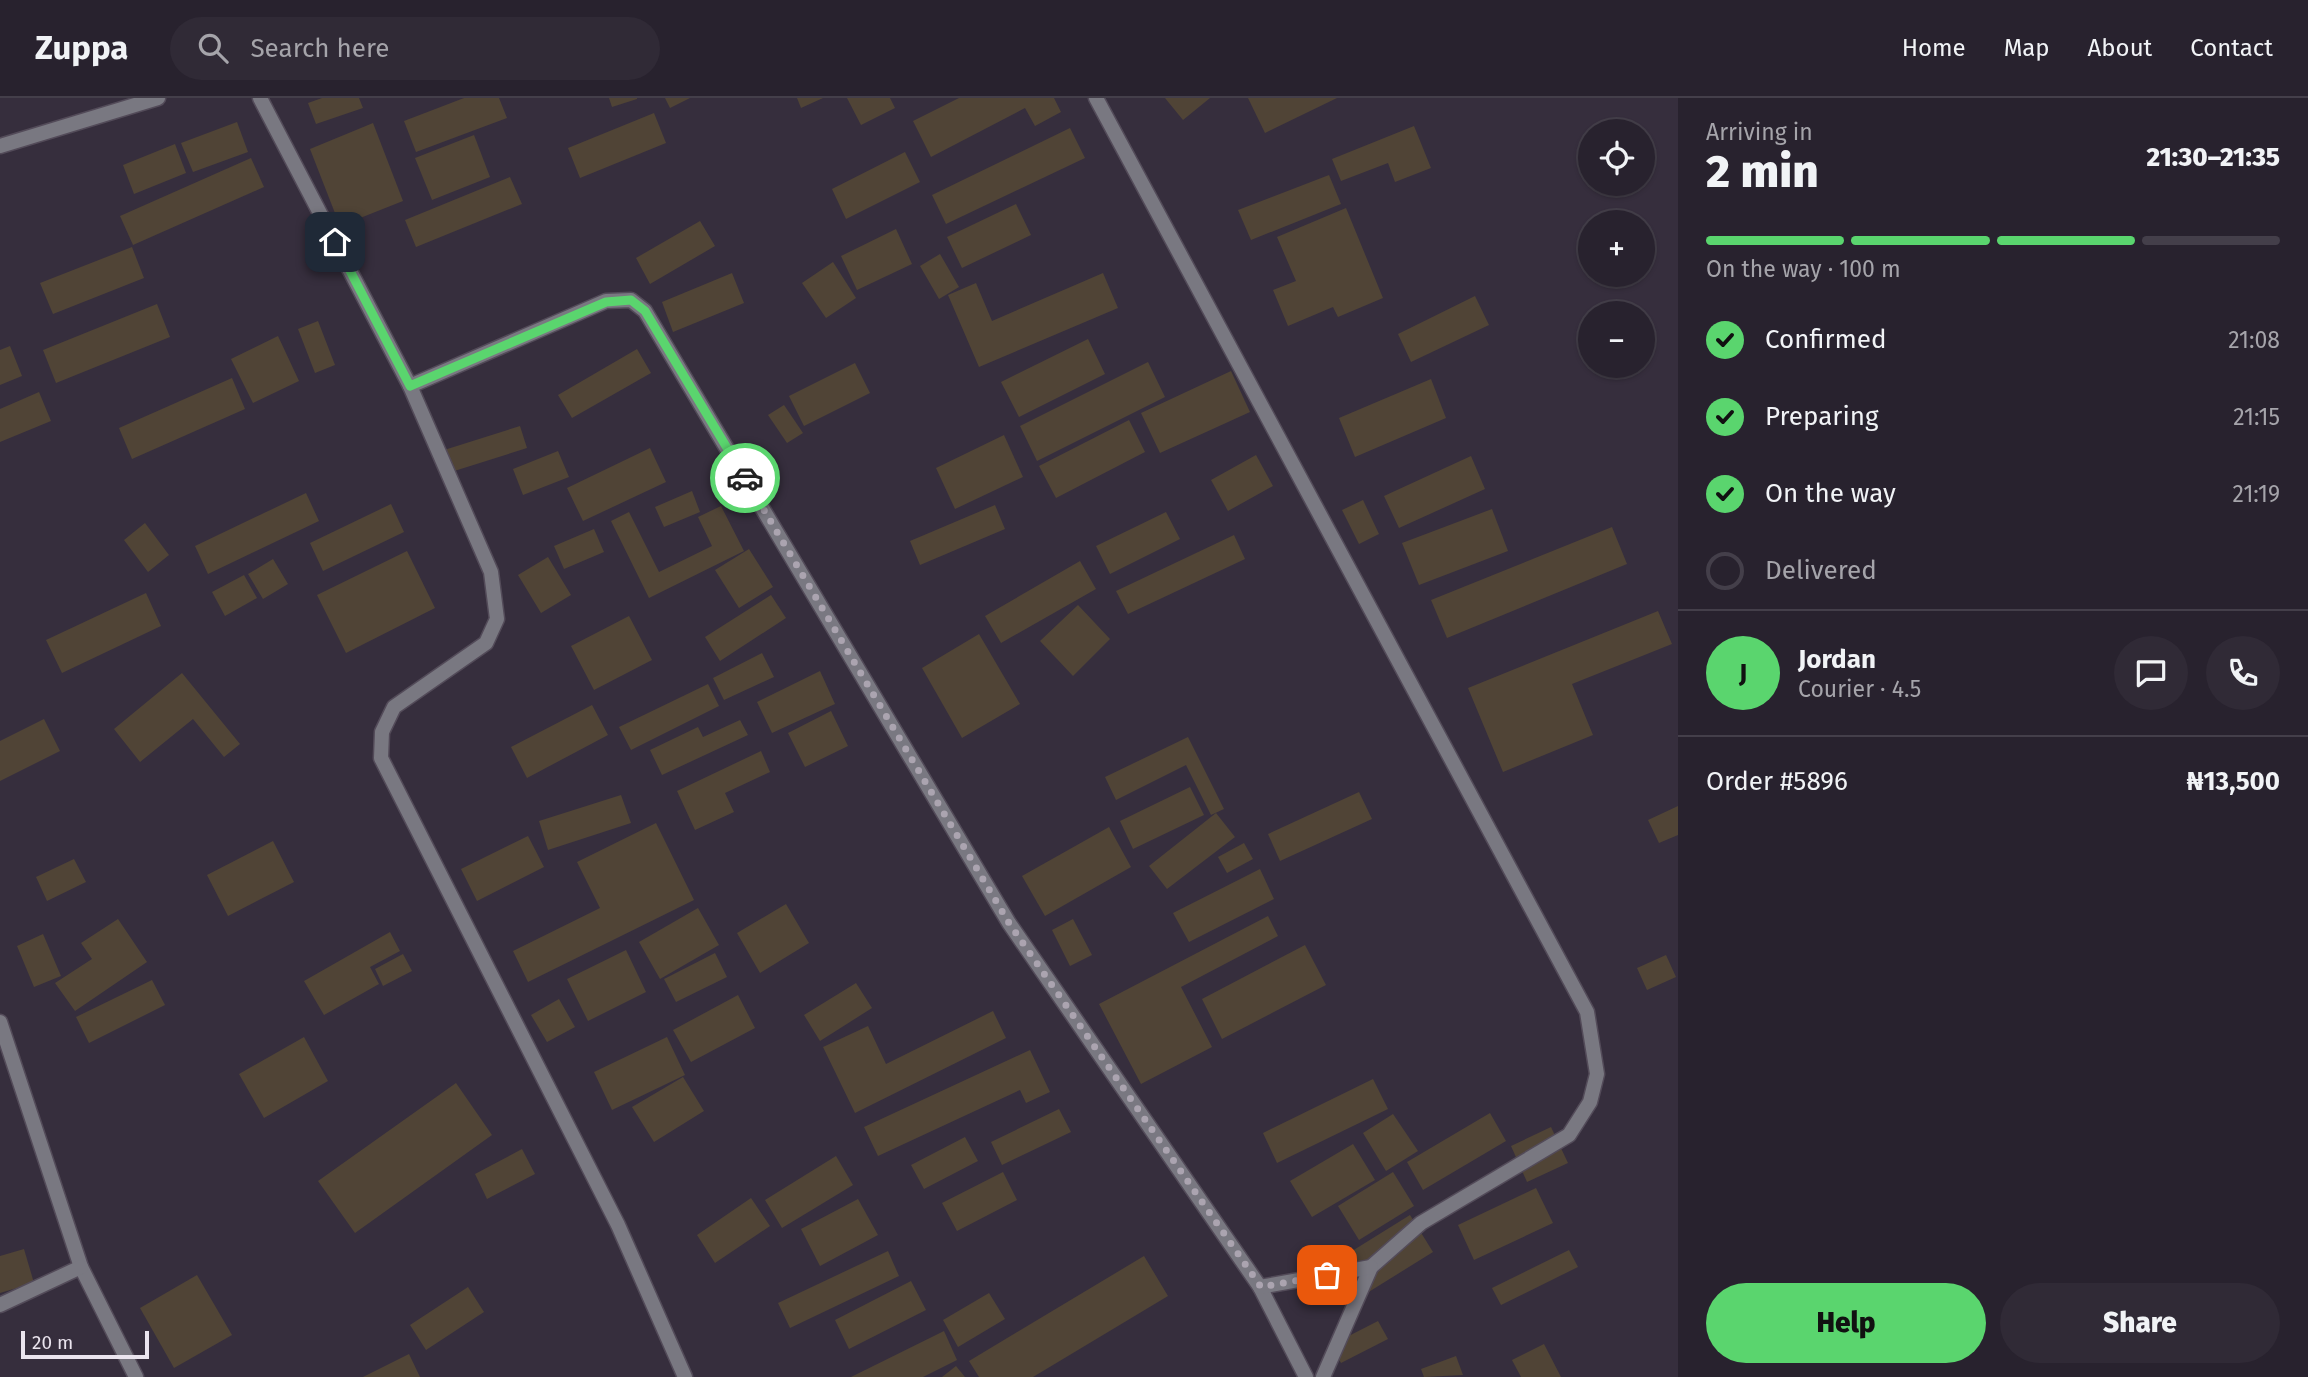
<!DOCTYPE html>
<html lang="en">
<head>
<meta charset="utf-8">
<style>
	body { margin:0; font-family:"Fira Sans",sans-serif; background:#302a36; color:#f1f3f6; height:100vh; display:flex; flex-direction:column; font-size:26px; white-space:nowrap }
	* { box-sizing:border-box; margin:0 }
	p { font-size:23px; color:#a5a4aa }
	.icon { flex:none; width:38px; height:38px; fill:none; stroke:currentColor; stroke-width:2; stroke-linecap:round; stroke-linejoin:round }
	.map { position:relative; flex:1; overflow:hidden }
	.side { display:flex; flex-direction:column; background:#28222e; width:630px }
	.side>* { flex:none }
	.fabs { position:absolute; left:1578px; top:21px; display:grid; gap:14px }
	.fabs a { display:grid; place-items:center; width:77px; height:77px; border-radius:50%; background:#28222e; box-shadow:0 2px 5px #0004,0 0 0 2px #443f4a; font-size:35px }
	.scale { position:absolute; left:21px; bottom:18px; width:128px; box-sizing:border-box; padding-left:7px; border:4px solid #eae4ee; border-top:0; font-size:19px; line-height:24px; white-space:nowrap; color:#eae4ee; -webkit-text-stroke:5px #362e3d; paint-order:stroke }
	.pin { position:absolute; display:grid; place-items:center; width:60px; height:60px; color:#fff; margin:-30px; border-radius:14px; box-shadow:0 4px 10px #0006 }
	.courier { position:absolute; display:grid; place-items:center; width:70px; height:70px; margin:-35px; border:5px solid #5ad56e; border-radius:50%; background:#fff; color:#222; box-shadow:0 2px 9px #0007 }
	.overview em { font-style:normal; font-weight:800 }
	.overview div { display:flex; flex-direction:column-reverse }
	.overview { display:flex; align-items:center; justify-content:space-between; height:119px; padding:0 28px }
	h1 { font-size:46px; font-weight:800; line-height:52px }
	.bar { display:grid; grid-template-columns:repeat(4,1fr); gap:10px 7px; align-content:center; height:84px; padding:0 28px }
	.bar i { height:9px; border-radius:5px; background:#443f4a }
	.bar .current { background:#5ad56e }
	.bar p { grid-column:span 4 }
	.line { display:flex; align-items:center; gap:18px; padding:0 28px; border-top:2px solid #443f4a }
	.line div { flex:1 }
	.round { display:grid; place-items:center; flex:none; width:74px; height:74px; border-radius:37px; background:#302a36 }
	ol { padding:0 28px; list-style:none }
	li { display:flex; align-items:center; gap:21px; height:77px }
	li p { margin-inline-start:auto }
	li .icon { padding:7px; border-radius:50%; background:#5ad56e; color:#111; stroke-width:4 }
	li:last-child { color:#a5a4aa }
	li i { width:38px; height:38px; border:4px solid #443f4a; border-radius:50% }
	.action { display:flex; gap:14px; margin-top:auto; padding:14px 28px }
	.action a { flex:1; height:80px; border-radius:42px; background:#5ad56e; color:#111; font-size:28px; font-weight:800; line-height:80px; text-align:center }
	.action a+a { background:#302a36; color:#f1f3f6 }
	header { display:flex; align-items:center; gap:42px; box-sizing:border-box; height:98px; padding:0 35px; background:#28222e; border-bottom:2px solid #443f4a }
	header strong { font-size:33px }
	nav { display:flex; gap:38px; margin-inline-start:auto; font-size:24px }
	.search { width:490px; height:63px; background:#302a36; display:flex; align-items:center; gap:18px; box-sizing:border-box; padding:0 24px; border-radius:38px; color:#a5a4aa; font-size:26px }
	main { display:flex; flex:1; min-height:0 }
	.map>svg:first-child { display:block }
	.building { fill:#504436 }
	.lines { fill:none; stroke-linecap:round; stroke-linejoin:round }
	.minor-casing { stroke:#534b59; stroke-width:17 }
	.minor { stroke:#797881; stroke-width:14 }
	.done { stroke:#aba4b0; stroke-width:7; stroke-dasharray:0 12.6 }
	.route { stroke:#5ad56e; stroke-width:9 }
</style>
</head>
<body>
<header>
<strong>Zuppa</strong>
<div class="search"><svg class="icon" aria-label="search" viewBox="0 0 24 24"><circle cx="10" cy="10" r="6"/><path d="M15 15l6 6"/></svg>Search here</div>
<nav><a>Home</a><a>Map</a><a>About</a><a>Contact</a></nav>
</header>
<main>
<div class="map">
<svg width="1678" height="1279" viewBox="0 0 1678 1279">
	<rect width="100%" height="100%" fill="#362e3d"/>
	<g class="building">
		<path d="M322,0H359L363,10L316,26L308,5Z"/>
		<path d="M464,0H499L507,20L416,54L404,23Z"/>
		<path d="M609,0H637V1L612,9Z"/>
		<path d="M665,0H690L670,10Z"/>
		<path d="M797,0H823L801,10Z"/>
		<path d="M847,0H890L895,10L861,27Z"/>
		<path d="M959,0H1054L1061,14L1035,28L1025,10L931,59L913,23Z"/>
		<path d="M1165,0H1210L1183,22Z"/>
		<path d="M1248,0H1337L1265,35Z"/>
		<path d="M654,15L666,45L580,80L568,50Z"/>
		<path d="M237,24L248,54L193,74L181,45Z"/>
		<path d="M373,25L403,103L340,128L310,51Z"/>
		<path d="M1414,28L1431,70L1395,84L1388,65L1341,83L1332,61Z"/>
		<path d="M1070,30L1085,60L946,126L932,97Z"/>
		<path d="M474,37L490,79L432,102L415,60Z"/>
		<path d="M175,46L186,75L134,96L123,67Z"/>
		<path d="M905,54L920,84L846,121L832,91Z"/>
		<path d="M251,60L264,89L133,147L120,118Z"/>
		<path d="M1329,77L1341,106L1251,142L1238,112Z"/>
		<path d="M510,79L522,106L416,149L405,122Z"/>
		<path d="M1016,106L1031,137L962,170L947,139Z"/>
		<path d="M1346,110L1383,200L1338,219L1333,209L1288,228L1273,192L1296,183L1277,139Z"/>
		<path d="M700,123L715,148L650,186L636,160Z"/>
		<path d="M896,131L912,166L857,192L841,158Z"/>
		<path d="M132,149L144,180L53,216L40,185Z"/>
		<path d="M940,156L959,189L939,201L920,168Z"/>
		<path d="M833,164L856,200L826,220L802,185Z"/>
		<path d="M732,175L744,205L673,234L662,204Z"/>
		<path d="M1103,175L1118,210L979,269L948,197L976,185L992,223Z"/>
		<path d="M1475,198L1489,227L1411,264L1398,236Z"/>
		<path d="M157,206L170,239L56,285L43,252Z"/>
		<path d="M318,223L335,267L315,275L298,231Z"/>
		<path d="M278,238L299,283L253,305L231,261Z"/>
		<path d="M1088,241L1105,276L1019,319L1001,284Z"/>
		<path d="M10,248L22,278L0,287V252Z"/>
		<path d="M637,251L651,275L572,320L558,297Z"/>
		<path d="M1148,264L1165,299L1037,363L1020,328Z"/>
		<path d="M855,265L870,295L804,328L789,298Z"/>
		<path d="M1231,273L1250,314L1160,355L1141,315Z"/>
		<path d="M232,280L245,311L132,361L119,330Z"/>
		<path d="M1431,281L1446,320L1355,359L1339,320Z"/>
		<path d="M39,294L51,323L0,344V311Z"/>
		<path d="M784,307L803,335L787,345L768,317Z"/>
		<path d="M1129,322L1145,354L1056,400L1039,368Z"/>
		<path d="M520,328L527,350L448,375L441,353Z"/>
		<path d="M1004,337L1023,379L955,411L936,370Z"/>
		<path d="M650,350L666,384L583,423L567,390Z"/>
		<path d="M558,353L569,379L523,397L513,371Z"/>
		<path d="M1256,357L1273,388L1228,413L1211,382Z"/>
		<path d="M1471,358L1485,391L1399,430L1384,398Z"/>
		<path d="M692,393L700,414L664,429L655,409Z"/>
		<path d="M306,395L319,423L208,476L195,448Z"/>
		<path d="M1363,402L1379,436L1359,446L1342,412Z"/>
		<path d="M391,406L404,434L323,473L310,445Z"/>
		<path d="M995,407L1005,431L920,467L910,443Z"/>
		<path d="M721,408L744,453L649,500L611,423L629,414L659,474L712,448L698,419Z"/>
		<path d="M1492,411L1508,453L1419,487L1402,445Z"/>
		<path d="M1166,414L1180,441L1110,476L1096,448Z"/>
		<path d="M145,425L169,457L148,474L124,442Z"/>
		<path d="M1612,429L1627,466L1447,540L1431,502Z"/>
		<path d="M594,431L604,454L564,471L554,448Z"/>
		<path d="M1234,437L1245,461L1128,516L1116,493Z"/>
		<path d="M749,451L773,489L739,510L715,472Z"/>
		<path d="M407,453L435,510L346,555L317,497Z"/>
		<path d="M548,459L571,497L541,515L518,477Z"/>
		<path d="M273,461L288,486L263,501L248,476Z"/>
		<path d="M1080,463L1096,491L1001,545L985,518Z"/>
		<path d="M244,477L257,500L225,518L212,494Z"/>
		<path d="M146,495L161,528L62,575L46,542Z"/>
		<path d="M771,497L786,520L720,563L705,539Z"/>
		<path d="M1078,507L1110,541L1073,578L1040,543Z"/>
		<path d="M1658,513L1672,546L1572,586L1593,637L1503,674L1468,590Z"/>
		<path d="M629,518L652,562L594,592L571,548Z"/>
		<path d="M979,536L1020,606L962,640L922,570Z"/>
		<path d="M762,555L774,579L724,602L713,580Z"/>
		<path d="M820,573L835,606L772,635L757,604Z"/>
		<path d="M182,575L240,646L224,659L193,621L140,664L114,631Z"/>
		<path d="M708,586L719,608L631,652L619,629Z"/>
		<path d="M592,607L608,637L527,680L511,649Z"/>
		<path d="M831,613L848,648L805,669L788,635Z"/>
		<path d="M44,621L60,653L0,683V643Z"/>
		<path d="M740,622L748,637L662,677L650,652L698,629L703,639Z"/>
		<path d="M1188,639L1224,711L1211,717L1186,667L1116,702L1105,679Z"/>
		<path d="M761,653L770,674L725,695L734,714L695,732L677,693Z"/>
		<path d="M1190,689L1204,717L1133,751L1120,723Z"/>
		<path d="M1359,694L1372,721L1280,763L1268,736Z"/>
		<path d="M621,697L631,725L548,752L539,723Z"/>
		<path d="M1678,708V737L1659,745L1648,722Z"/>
		<path d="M1216,715L1235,739L1167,791L1149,768Z"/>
		<path d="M656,725L694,802L528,884L513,853L600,810L577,764Z"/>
		<path d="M1109,729L1131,769L1045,818L1022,778Z"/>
		<path d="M528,738L544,769L477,803L461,771Z"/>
		<path d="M273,743L294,784L228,818L207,777Z"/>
		<path d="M1244,745L1253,761L1227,775L1218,759Z"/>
		<path d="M74,761L86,784L47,803L36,779Z"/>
		<path d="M1260,771L1274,801L1189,844L1173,815Z"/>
		<path d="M786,806L809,845L760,875L737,835Z"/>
		<path d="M698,810L719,847L660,881L639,844Z"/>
		<path d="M1268,818L1278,838L1181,889L1212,949L1141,986L1099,906Z"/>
		<path d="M118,821L147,864L75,913L55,885L92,861L81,845Z"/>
		<path d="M1073,821L1092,857L1070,868L1052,832Z"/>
		<path d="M390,834L400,853L370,869L379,886L324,917L304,883Z"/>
		<path d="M43,836L61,878L34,889L17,848Z"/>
		<path d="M1305,847L1326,887L1222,941L1202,901Z"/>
		<path d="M626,852L646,894L588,923L567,881Z"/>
		<path d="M715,855L727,879L676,904L664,881Z"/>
		<path d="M403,856L412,873L383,888L375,871Z"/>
		<path d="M1666,857L1676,879L1647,892L1637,870Z"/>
		<path d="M152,882L165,907L89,945L76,919Z"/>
		<path d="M856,885L872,910L820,943L804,917Z"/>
		<path d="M738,897L755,930L691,964L673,932Z"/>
		<path d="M559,901L575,929L547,944L531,917Z"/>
		<path d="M993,913L1006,940L855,1015L823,949L868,928L886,966Z"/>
		<path d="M304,939L328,983L264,1020L239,976Z"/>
		<path d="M667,939L685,977L612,1012L594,974Z"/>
		<path d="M1030,952L1050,994L1026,1005L1020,992L878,1058L864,1029Z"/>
		<path d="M683,979L704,1013L654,1044L632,1009Z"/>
		<path d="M1373,981L1388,1011L1277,1065L1263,1035Z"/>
		<path d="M456,985L492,1037L355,1135L318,1083Z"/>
		<path d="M1059,1011L1071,1034L1002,1067L991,1044Z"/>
		<path d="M1490,1015L1506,1043L1423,1092L1407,1064Z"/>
		<path d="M1393,1016L1418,1053L1386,1073L1363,1035Z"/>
		<path d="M1551,1029L1568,1065L1527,1084L1511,1048Z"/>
		<path d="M965,1039L978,1063L924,1091L911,1067Z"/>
		<path d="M1353,1046L1375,1082L1312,1119L1290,1083Z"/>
		<path d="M522,1051L535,1076L487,1101L475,1076Z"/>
		<path d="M836,1058L853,1087L782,1130L765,1102Z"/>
		<path d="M1003,1074L1017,1102L957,1133L942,1105Z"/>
		<path d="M1393,1074L1414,1108L1359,1142L1338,1108Z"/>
		<path d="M1536,1090L1553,1125L1474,1162L1458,1127Z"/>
		<path d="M751,1100L770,1128L715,1165L697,1137Z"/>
		<path d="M858,1101L878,1137L820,1168L801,1131Z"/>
		<path d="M1410,1117L1433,1154L1359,1200L1336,1163Z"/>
		<path d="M24,1151L34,1185L0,1195V1158Z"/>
		<path d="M1569,1152L1578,1169L1501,1207L1492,1190Z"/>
		<path d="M888,1153L899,1178L790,1230L778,1205Z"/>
		<path d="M1144,1158L1168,1198L1033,1279H979L969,1263Z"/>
		<path d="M197,1177L232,1237L174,1270L140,1210Z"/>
		<path d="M911,1183L926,1212L849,1251L835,1222Z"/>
		<path d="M468,1189L484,1214L426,1252L410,1227Z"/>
		<path d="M989,1195L1005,1221L958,1249L943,1222Z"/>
		<path d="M1378,1223L1388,1241L1341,1265L1331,1247Z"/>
		<path d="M944,1233L957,1262L923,1279H851Z"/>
		<path d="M1544,1246L1561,1279H1521L1512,1262Z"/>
		<path d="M409,1256L420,1279H363Z"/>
		<path d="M1456,1258L1463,1277L1424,1279L1421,1271Z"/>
		<path d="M956,1268L965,1279H942Z"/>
	</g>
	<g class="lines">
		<defs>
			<g id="minor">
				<path d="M260,0L410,288L491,474L497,521L486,545L394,609L382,634L381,660L618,1127L685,1279"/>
				<path d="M1096,0L1587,914L1597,976L1590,1004L1569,1037L1421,1125L1371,1169L1323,1279"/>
				<path d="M0,48L158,0"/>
				<path d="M410,288L606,203L631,202L645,213L1009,825L1260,1189L1306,1279"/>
				<path d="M0,924L81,1169L136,1279"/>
				<path d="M1260,1189L1371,1169"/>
				<path d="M0,1207L81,1169"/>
			</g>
		</defs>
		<use href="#minor" class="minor-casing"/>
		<use href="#minor" class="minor"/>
	</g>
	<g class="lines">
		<path class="done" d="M745,380L1009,825L1261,1189L1327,1177"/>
		<path class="route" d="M335,144L410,288L606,204L631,202L645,213L745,380"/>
	</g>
</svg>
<div class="fabs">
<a><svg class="icon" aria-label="locate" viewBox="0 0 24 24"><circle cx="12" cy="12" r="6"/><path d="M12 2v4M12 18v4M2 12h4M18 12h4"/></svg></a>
<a>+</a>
<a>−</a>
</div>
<div class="scale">20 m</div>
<div class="pin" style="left:1327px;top:1177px;background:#ea580c"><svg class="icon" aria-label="bag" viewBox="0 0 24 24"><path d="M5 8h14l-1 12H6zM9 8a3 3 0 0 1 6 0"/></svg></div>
<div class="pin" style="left:335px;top:144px;background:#1f2937"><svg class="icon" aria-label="home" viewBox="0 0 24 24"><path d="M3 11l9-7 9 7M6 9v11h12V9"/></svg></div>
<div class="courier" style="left:745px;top:380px"><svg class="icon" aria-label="car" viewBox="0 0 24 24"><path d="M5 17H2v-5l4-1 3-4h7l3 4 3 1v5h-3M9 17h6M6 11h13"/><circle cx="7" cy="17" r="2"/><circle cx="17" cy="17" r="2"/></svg></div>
</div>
<section class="side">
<div class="overview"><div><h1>2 min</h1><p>Arriving in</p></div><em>21:30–21:35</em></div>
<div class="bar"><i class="current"></i><i class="current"></i><i class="current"></i><i></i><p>On the way · 100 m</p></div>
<ol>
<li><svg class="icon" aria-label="check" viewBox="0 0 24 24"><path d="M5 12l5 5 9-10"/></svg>Confirmed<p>21:08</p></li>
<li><svg class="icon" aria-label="check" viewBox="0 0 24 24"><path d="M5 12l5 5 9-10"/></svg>Preparing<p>21:15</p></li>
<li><svg class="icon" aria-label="check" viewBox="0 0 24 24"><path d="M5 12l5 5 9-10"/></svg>On the way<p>21:19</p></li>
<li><i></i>Delivered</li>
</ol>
<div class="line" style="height:126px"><b class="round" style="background:#5ad56e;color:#111">J</b><div><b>Jordan</b><p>Courier · 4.5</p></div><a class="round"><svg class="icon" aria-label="chat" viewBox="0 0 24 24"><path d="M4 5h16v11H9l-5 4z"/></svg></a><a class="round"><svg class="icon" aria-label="phone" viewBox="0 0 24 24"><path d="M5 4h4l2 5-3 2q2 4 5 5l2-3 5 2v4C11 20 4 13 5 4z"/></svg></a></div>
<div class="line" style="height:91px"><div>Order #5896</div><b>₦13,500</b></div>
<div class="action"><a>Help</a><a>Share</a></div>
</section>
</main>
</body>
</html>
